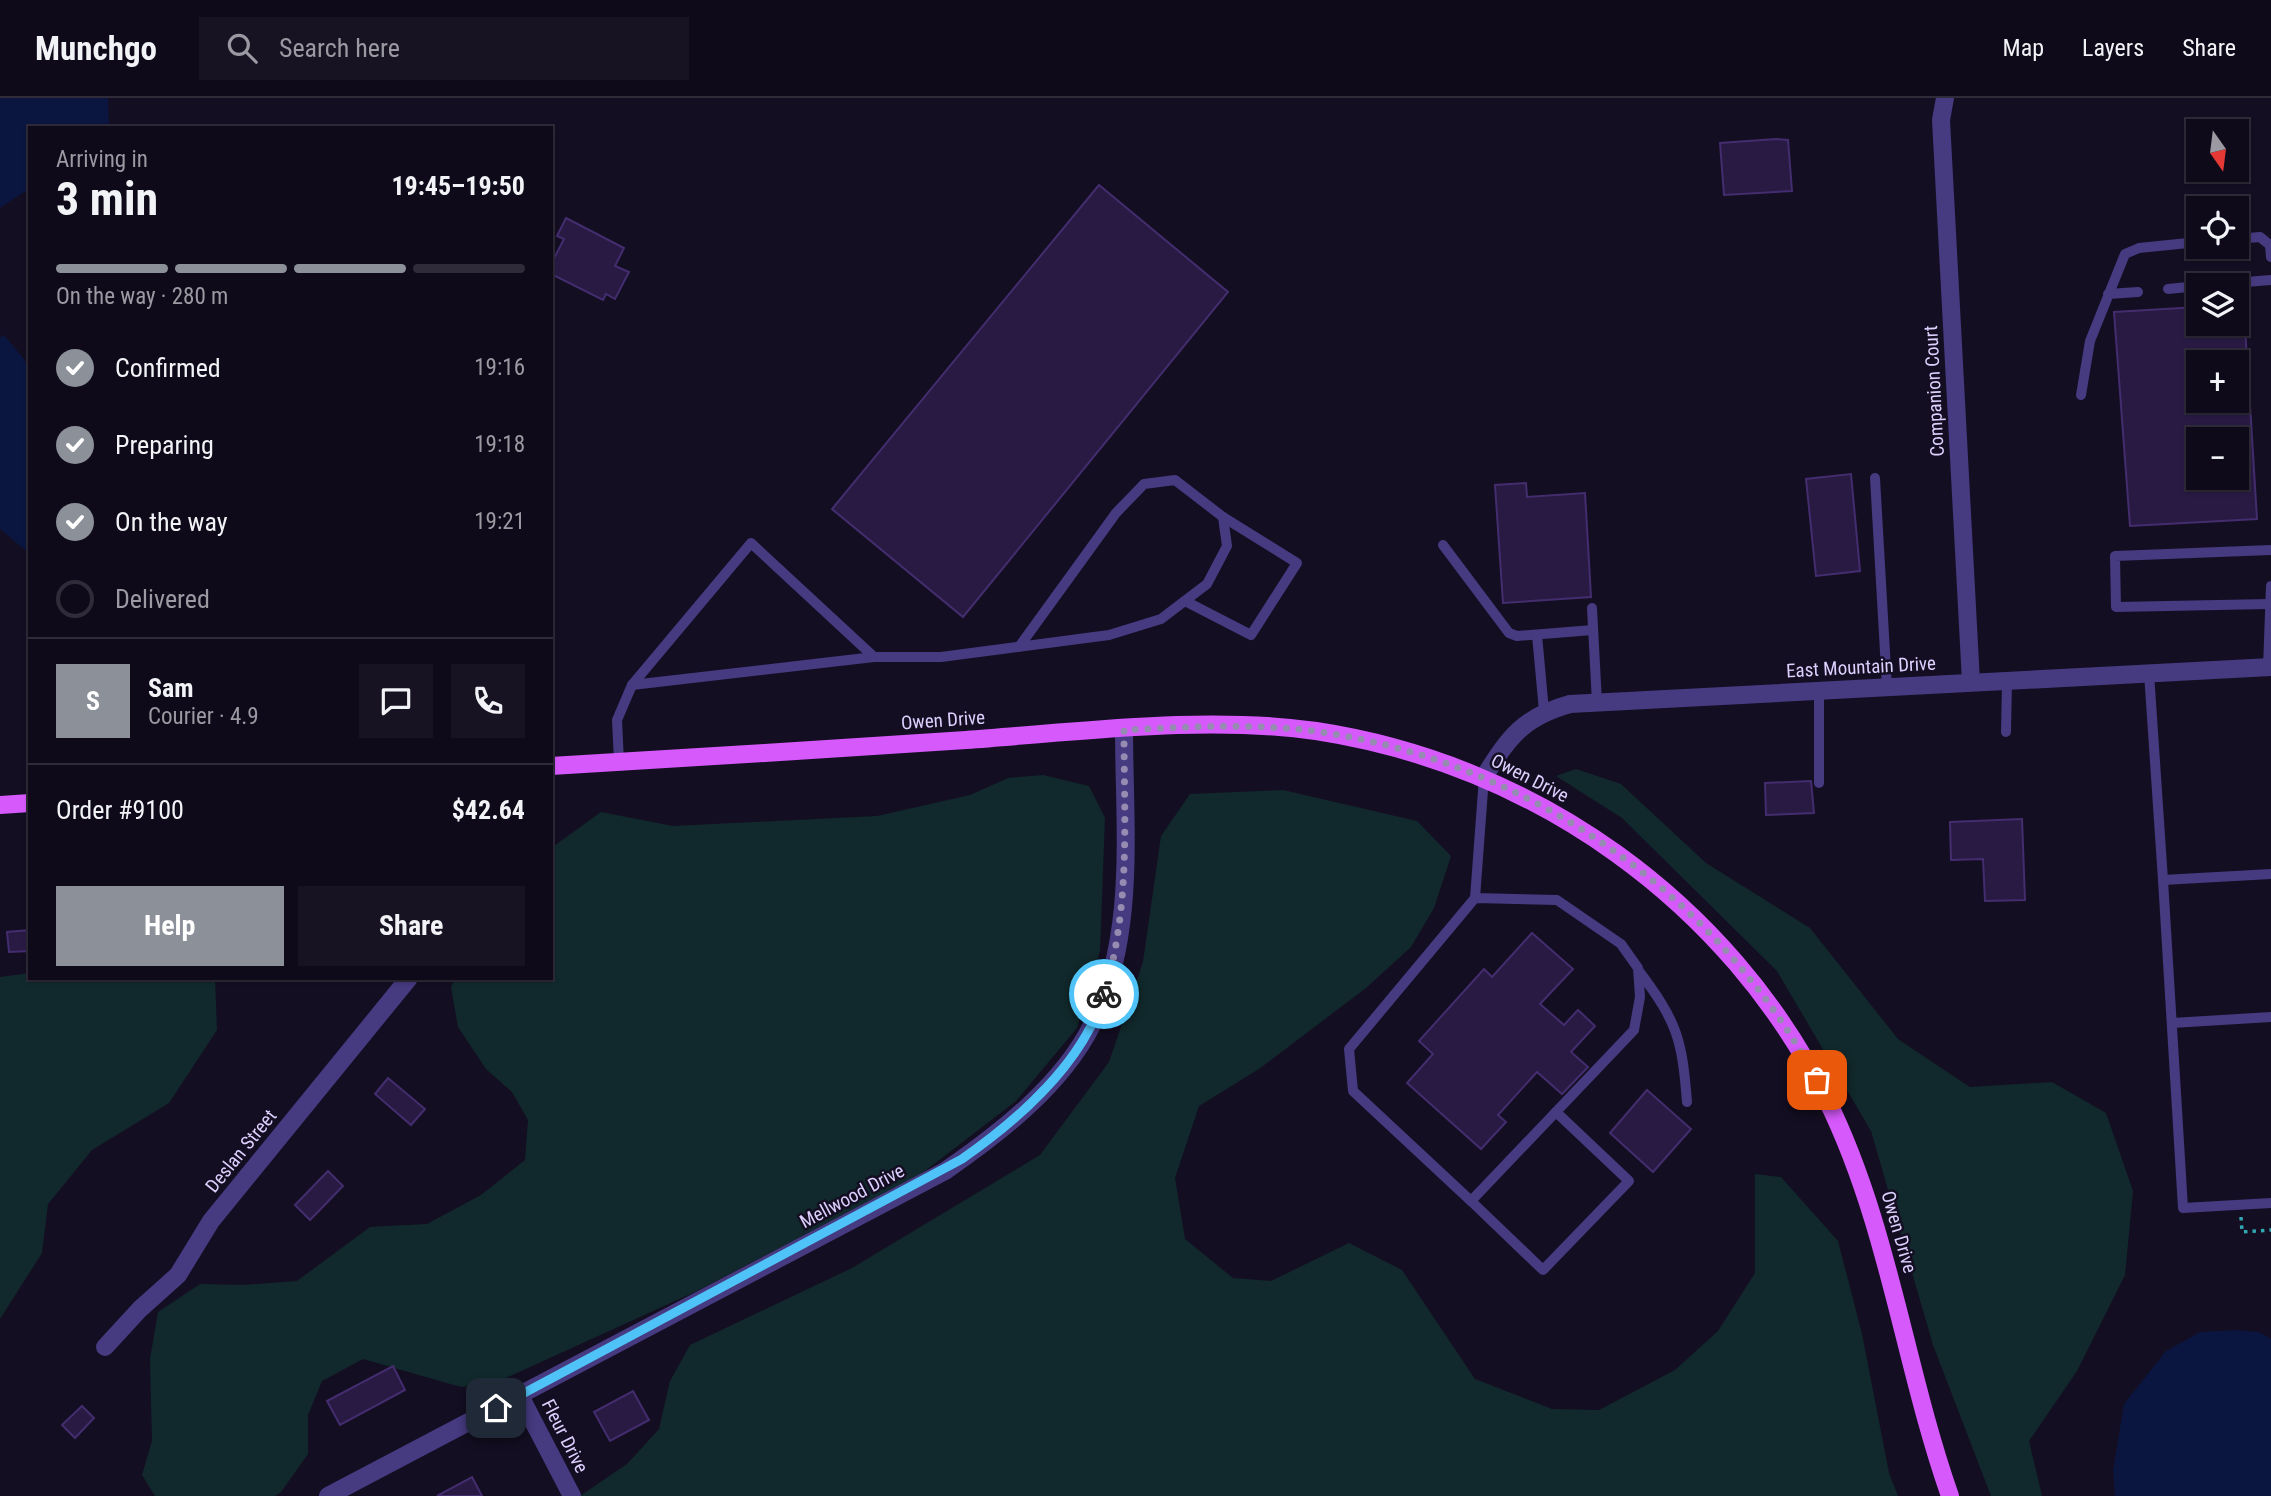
<!DOCTYPE html>
<html lang="en">
<head>
<meta charset="utf-8">
<style>
	body { margin:0; font-family:"Roboto Condensed",sans-serif; background:#181323; color:#f1f3f6; height:100vh; display:flex; flex-direction:column; font-size:26px; white-space:nowrap }
	* { box-sizing:border-box; margin:0 }
	p { font-size:23px; color:#9b9aa2 }
	.icon { flex:none; width:38px; height:38px; fill:none; stroke:currentColor; stroke-width:2; stroke-linecap:round; stroke-linejoin:round }
	.map { position:relative; flex:1; overflow:hidden }
	.panel { position:absolute; left:28px; top:28px; width:525px; height:854px; display:flex; flex-direction:column; background:#0f0a1a; border-radius:0px; box-shadow:0 2px 5px #0004,0 0 0 2px #2f2b39 }
	.panel>* { flex:none }
	.needle { width:46px; rotate:166deg }
	.buttons { position:absolute; left:2186px; top:21px; display:grid; gap:14px }
	.buttons a { display:grid; place-items:center; width:63px; height:63px; border-radius:0px; background:#0f0a1a; box-shadow:0 2px 5px #0004,0 0 0 2px #2f2b39; font-size:35px }
	.pin { position:absolute; display:grid; place-items:center; width:60px; height:60px; color:#fff; margin:-30px; border-radius:14px; box-shadow:0 4px 10px #0006 }
	.courier { position:absolute; display:grid; place-items:center; width:70px; height:70px; margin:-35px; border:5px solid #4fc3f7; border-radius:50%; background:#fff; color:#222; box-shadow:0 2px 9px #0007 }
	.headline em { font-style:normal; font-weight:700 }
	.headline div { display:flex; flex-direction:column-reverse }
	.headline { display:flex; align-items:center; justify-content:space-between; height:119px; padding:0 28px }
	h1 { font-size:46px; font-weight:700; line-height:52px }
	.bar { display:grid; grid-template-columns:repeat(4,1fr); gap:10px 7px; align-content:center; height:84px; padding:0 28px }
	.bar i { height:9px; border-radius:5px; background:#2f2b39 }
	.bar .current { background:#8c9099 }
	.bar p { grid-column:span 4 }
	.line { display:flex; align-items:center; gap:18px; padding:0 28px; border-top:2px solid #2f2b39 }
	.line div { flex:1 }
	.round { display:grid; place-items:center; flex:none; width:74px; height:74px; border-radius:0px; background:#181323 }
	ol { padding:0 28px; list-style:none }
	li { display:flex; align-items:center; gap:21px; height:77px }
	li p { margin-inline-start:auto }
	li .icon { padding:7px; border-radius:50%; background:#8c9099; color:#fff; stroke-width:4 }
	li:last-child { color:#9b9aa2 }
	li i { width:38px; height:38px; border:4px solid #2f2b39; border-radius:50% }
	.button { display:flex; gap:14px; margin-top:auto; padding:14px 28px }
	.button a { flex:1; height:80px; border-radius:0px; background:#8c9099; color:#fff; font-size:28px; font-weight:700; line-height:80px; text-align:center }
	.button a+a { background:#181323; color:#f1f3f6 }
	header { display:flex; align-items:center; gap:42px; box-sizing:border-box; height:98px; padding:0 35px; background:#0f0a1a; border-bottom:2px solid #2f2b39 }
	header strong { font-size:33px }
	nav { display:flex; gap:38px; margin-inline-start:auto; font-size:24px }
	.search { width:490px; height:63px; background:#181323; display:flex; align-items:center; gap:18px; box-sizing:border-box; padding:0 24px; border-radius:0px; color:#9b9aa2; font-size:26px }
	.map>svg:first-child { display:block }
	.green { fill:#11292c }
	.water { fill:#0a163f }
	.building { fill:#281a43; stroke:#432d6e; stroke-width:2; fill-rule:evenodd }
	.lines { fill:none; stroke-linecap:round; stroke-linejoin:round }
	.path { stroke:#30a7b2; stroke-width:3.5; stroke-dasharray:3.5 5; stroke-linecap:butt }
	.service { stroke:#463a80; stroke-width:10 }
	.minor { stroke:#463a80; stroke-width:18 }
	.tertiary { stroke:#463a80; stroke-width:18 }
	.primary { stroke:#d659fc; stroke-width:18 }
	.done { stroke:#968cb1; stroke-width:7; stroke-dasharray:0 12.6 }
	.route { stroke:#4fc3f7; stroke-width:9 }
	.labels { text-anchor:middle; dominant-baseline:central; stroke-width:5; stroke-linejoin:round; paint-order:stroke }
	.street-label { font-size:19px; fill:#dcd0fe; stroke:#140e22 }
</style>
</head>
<body>
<header>
<strong>Munchgo</strong>
<div class="search"><svg class="icon" aria-label="search" viewBox="0 0 24 24"><circle cx="10" cy="10" r="6"/><path d="M15 15l6 6"/></svg>Search here</div>
<nav><a>Map</a><a>Layers</a><a>Share</a></nav>
</header>
<div class="map">
<svg width="2271" height="1398" viewBox="0 0 2271 1398">
	<rect width="100%" height="100%" fill="#140e22"/>
	<g class="green">
		<path d="M1576,671L1621,686L1706,765L1810,830L1898,941L1970,989L2052,984L2106,1015L2133,1093L2125,1177L2077,1273L2029,1343L2042,1398H1991L1933,1247L1871,1033L1777,873L1622,720L1556,678Z"/>
		<path d="M1043,677L1089,688L1105,720L1100,853L1077,930L1016,1003L921,1076L697,1193L497,1284L461,1289L363,1261L322,1283L308,1317V1356L281,1394L275,1398H155L142,1377L152,1343L150,1261L158,1214L200,1186L243,1187L297,1183L370,1129L427,1126L481,1097L525,1062L528,1022L512,994L486,971L458,929L451,889L455,880H551L554,748L601,714L673,728L877,718L970,697L1008,680Z"/>
		<path d="M1283,692L1417,723L1451,758L1434,810L1411,849L1366,890L1259,971L1199,1008L1175,1080L1185,1141L1233,1180L1271,1183L1349,1145L1402,1172L1475,1281L1552,1311L1599,1312L1675,1272L1718,1233L1755,1175V1076L1781,1079L1838,1143L1862,1236L1889,1375L1898,1398H580L627,1366L659,1331L670,1283L690,1247L852,1170L1040,1057L1109,964L1143,864L1161,738L1190,696Z"/>
		<path d="M30,875V880H215L217,932L169,1005L92,1052L48,1106L42,1155L0,1221V879Z"/>
	</g>
	<g class="water">
		<path d="M0,0H108L109,30H30V90L0,110Z"/>
		<path d="M4,237L24,261L30,274V456L0,431V240Z"/>
		<path d="M2236,1232L2259,1234L2271,1241V1398H2115L2113,1373L2124,1306L2166,1253L2200,1234Z"/>
	</g>
	<g class="building">
		<path d="M1776,41L1788,42L1792,93L1724,97L1720,45Z"/>
		<path d="M1099,87L1228,194L963,519L832,411Z"/>
		<path d="M566,120L624,150L615,168L629,174L615,201L606,196L603,202L551,176V166L564,141L557,138Z"/>
		<path d="M2198,209V226H2245L2247,264H2198V303H2236V274H2248L2257,421L2130,428L2114,214ZM2198,341H2236V380H2198Z"/>
		<path d="M1851,376L1860,473L1816,478L1806,381Z"/>
		<path d="M1526,385L1527,399L1585,395L1591,499L1503,505L1495,387Z"/>
		<path d="M1811,683L1814,715L1766,717L1765,685Z"/>
		<path d="M2022,721L2025,802L1985,803L1983,761L1951,762L1950,724Z"/>
		<path d="M30,832V853L9,854L7,834Z"/>
		<path d="M1532,835L1573,871L1540,906L1564,927L1578,912L1595,928L1571,954L1588,969L1562,996L1537,974L1498,1017L1506,1024L1481,1051L1407,985L1433,956L1419,943L1484,871L1492,879Z"/>
		<path d="M388,980L425,1011L411,1027L375,996Z"/>
		<path d="M1647,992L1691,1031L1653,1074L1610,1035Z"/>
		<path d="M328,1073L343,1088L310,1122L295,1107Z"/>
		<path d="M393,1268L405,1292L340,1327L327,1303Z"/>
		<path d="M633,1293L649,1322L610,1343L594,1314Z"/>
		<path d="M82,1308L94,1320L75,1340L62,1327Z"/>
		<path d="M472,1379L482,1398H437Z"/>
	</g>
	<g class="lines">
		<path class="path" d="M2241,1119L2242,1134L2271,1132"/>
		<g class="service">
			<path d="M2236,141L2260,139L2270,147L2271,159"/>
			<path d="M2208,187L2271,182"/>
			<path d="M2168,191L2198,188"/>
			<path d="M2108,196L2138,194"/>
			<path d="M2081,297L2090,243L2125,156L2139,150L2198,144"/>
			<path d="M1875,380L1887,589"/>
			<path d="M1443,447L1509,535L1517,538L1593,532"/>
			<path d="M1185,503L1251,537L1297,465L1223,419"/>
			<path d="M2269,506L2116,509L2115,458L2271,452"/>
			<path d="M1592,510L1597,605"/>
			<path d="M1537,537L1544,613"/>
			<path d="M2268,569L2271,488"/>
			<path d="M2149,575L2163,782L2271,776"/>
			<path d="M632,587L874,559"/>
			<path d="M1819,592V685"/>
			<path d="M2006,634L2007,583"/>
			<path d="M619,664L617,622L632,587L751,445L874,559H941L1109,537L1161,521L1207,486L1227,448L1223,419L1175,382L1144,386L1116,415L1019,549"/>
			<path d="M2163,782L2183,1110L2271,1105"/>
			<path d="M1475,800L1557,802L1621,846L1638,870L1640,899L1634,932L1471,1103L1353,993L1349,951L1475,800L1484,679"/>
			<path d="M1639,873C1677,924 1682,940 1687,1004"/>
			<path d="M2172,925L2271,919"/>
			<path d="M1471,1103L1543,1172L1629,1083L1556,1014"/>
		</g>
		<g class="minor">
			<path d="M1945,0L1941,22L1971,584"/>
			<path d="M105,1249L140,1211L178,1177L211,1123L409,880"/>
			<path d="M520,1298L572,1398"/>
			<path d="M328,1398L945,1073C1000,1035 1062,987 1092,927C1137,837 1124,729 1124,631"/>
		</g>
		<path class="tertiary" d="M1484,679C1509,639 1523,619 1570,606L2271,569"/>
		<g class="primary">
			<path d="M551,668C689,660 828,651 966,642C1079,634 1204,617 1316,633C1534,666 1729,804 1827,1002C1889,1128 1904,1267 1950,1398"/>
			<path d="M0,707L30,705"/>
		</g>
	</g>
	<g class="lines">
		<path class="done" d="M1104,896C1131,809 1124,722 1124,632C1187,629 1252,625 1314,633C1525,662 1717,795 1817,982"/>
		<path class="route" d="M496,1310L962,1061C1018,1022 1084,964 1104,896"/>
	</g>
	<g class="labels">
		<g class="street-label">
			<text transform="translate(1934 293) rotate(-93)">Companion Court</text>
			<text transform="translate(1861 569) rotate(-3)">East Mountain Drive</text>
			<text transform="translate(943 622) rotate(-4)">Owen Drive</text>
			<text transform="translate(1530 680) rotate(27)">Owen Drive</text>
			<text transform="translate(241 1053) rotate(-51)">Deslan Street</text>
			<text transform="translate(852 1098) rotate(-28)">Mellwood Drive</text>
			<text transform="translate(1899 1134) rotate(74)">Owen Drive</text>
			<text transform="translate(565 1338) rotate(63)">Fleur Drive</text>
		</g>
	</g>
</svg>
<div class="buttons">
<a><svg class="needle" viewBox="-14 -14 28 28"><path d="M0-13l5 13h-10z" fill="#e53935"/><path d="M0 13l5-13h-10z" fill="#9b9aa2"/></svg></a>
<a><svg class="icon" aria-label="locate" viewBox="0 0 24 24"><circle cx="12" cy="12" r="6"/><path d="M12 2v4M12 18v4M2 12h4M18 12h4"/></svg></a>
<a><svg class="icon" aria-label="layers" viewBox="0 0 24 24"><path d="M12 4l9 5-9 5-9-5zM3 14l9 5 9-5"/></svg></a>
<a>+</a>
<a>−</a>
</div>
<div class="pin" style="left:1817px;top:982px;background:#ea580c"><svg class="icon" aria-label="bag" viewBox="0 0 24 24"><path d="M5 8h14l-1 12H6zM9 8a3 3 0 0 1 6 0"/></svg></div>
<div class="pin" style="left:496px;top:1310px;background:#1f2937"><svg class="icon" aria-label="home" viewBox="0 0 24 24"><path d="M3 11l9-7 9 7M6 9v11h12V9"/></svg></div>
<div class="courier" style="left:1104px;top:896px"><svg class="icon" aria-label="bike" viewBox="0 0 24 24"><circle cx="6" cy="16" r="4"/><circle cx="18" cy="16" r="4"/><path d="M6 16l4-8h5l3 8M10 8l3 8H6M13 5h3"/></svg></div>
<section class="panel">
<div class="headline"><div><h1>3 min</h1><p>Arriving in</p></div><em>19:45–19:50</em></div>
<div class="bar"><i class="current"></i><i class="current"></i><i class="current"></i><i></i><p>On the way · 280 m</p></div>
<ol>
<li><svg class="icon" aria-label="check" viewBox="0 0 24 24"><path d="M5 12l5 5 9-10"/></svg>Confirmed<p>19:16</p></li>
<li><svg class="icon" aria-label="check" viewBox="0 0 24 24"><path d="M5 12l5 5 9-10"/></svg>Preparing<p>19:18</p></li>
<li><svg class="icon" aria-label="check" viewBox="0 0 24 24"><path d="M5 12l5 5 9-10"/></svg>On the way<p>19:21</p></li>
<li><i></i>Delivered</li>
</ol>
<div class="line" style="height:126px"><b class="round" style="background:#8c9099;color:#fff">S</b><div><b>Sam</b><p>Courier · 4.9</p></div><a class="round"><svg class="icon" aria-label="chat" viewBox="0 0 24 24"><path d="M4 5h16v11H9l-5 4z"/></svg></a><a class="round"><svg class="icon" aria-label="phone" viewBox="0 0 24 24"><path d="M5 4h4l2 5-3 2q2 4 5 5l2-3 5 2v4C11 20 4 13 5 4z"/></svg></a></div>
<div class="line" style="height:91px"><div>Order #9100</div><b>$42.64</b></div>
<div class="button"><a>Help</a><a>Share</a></div>
</section>
</div>
</body>
</html>
